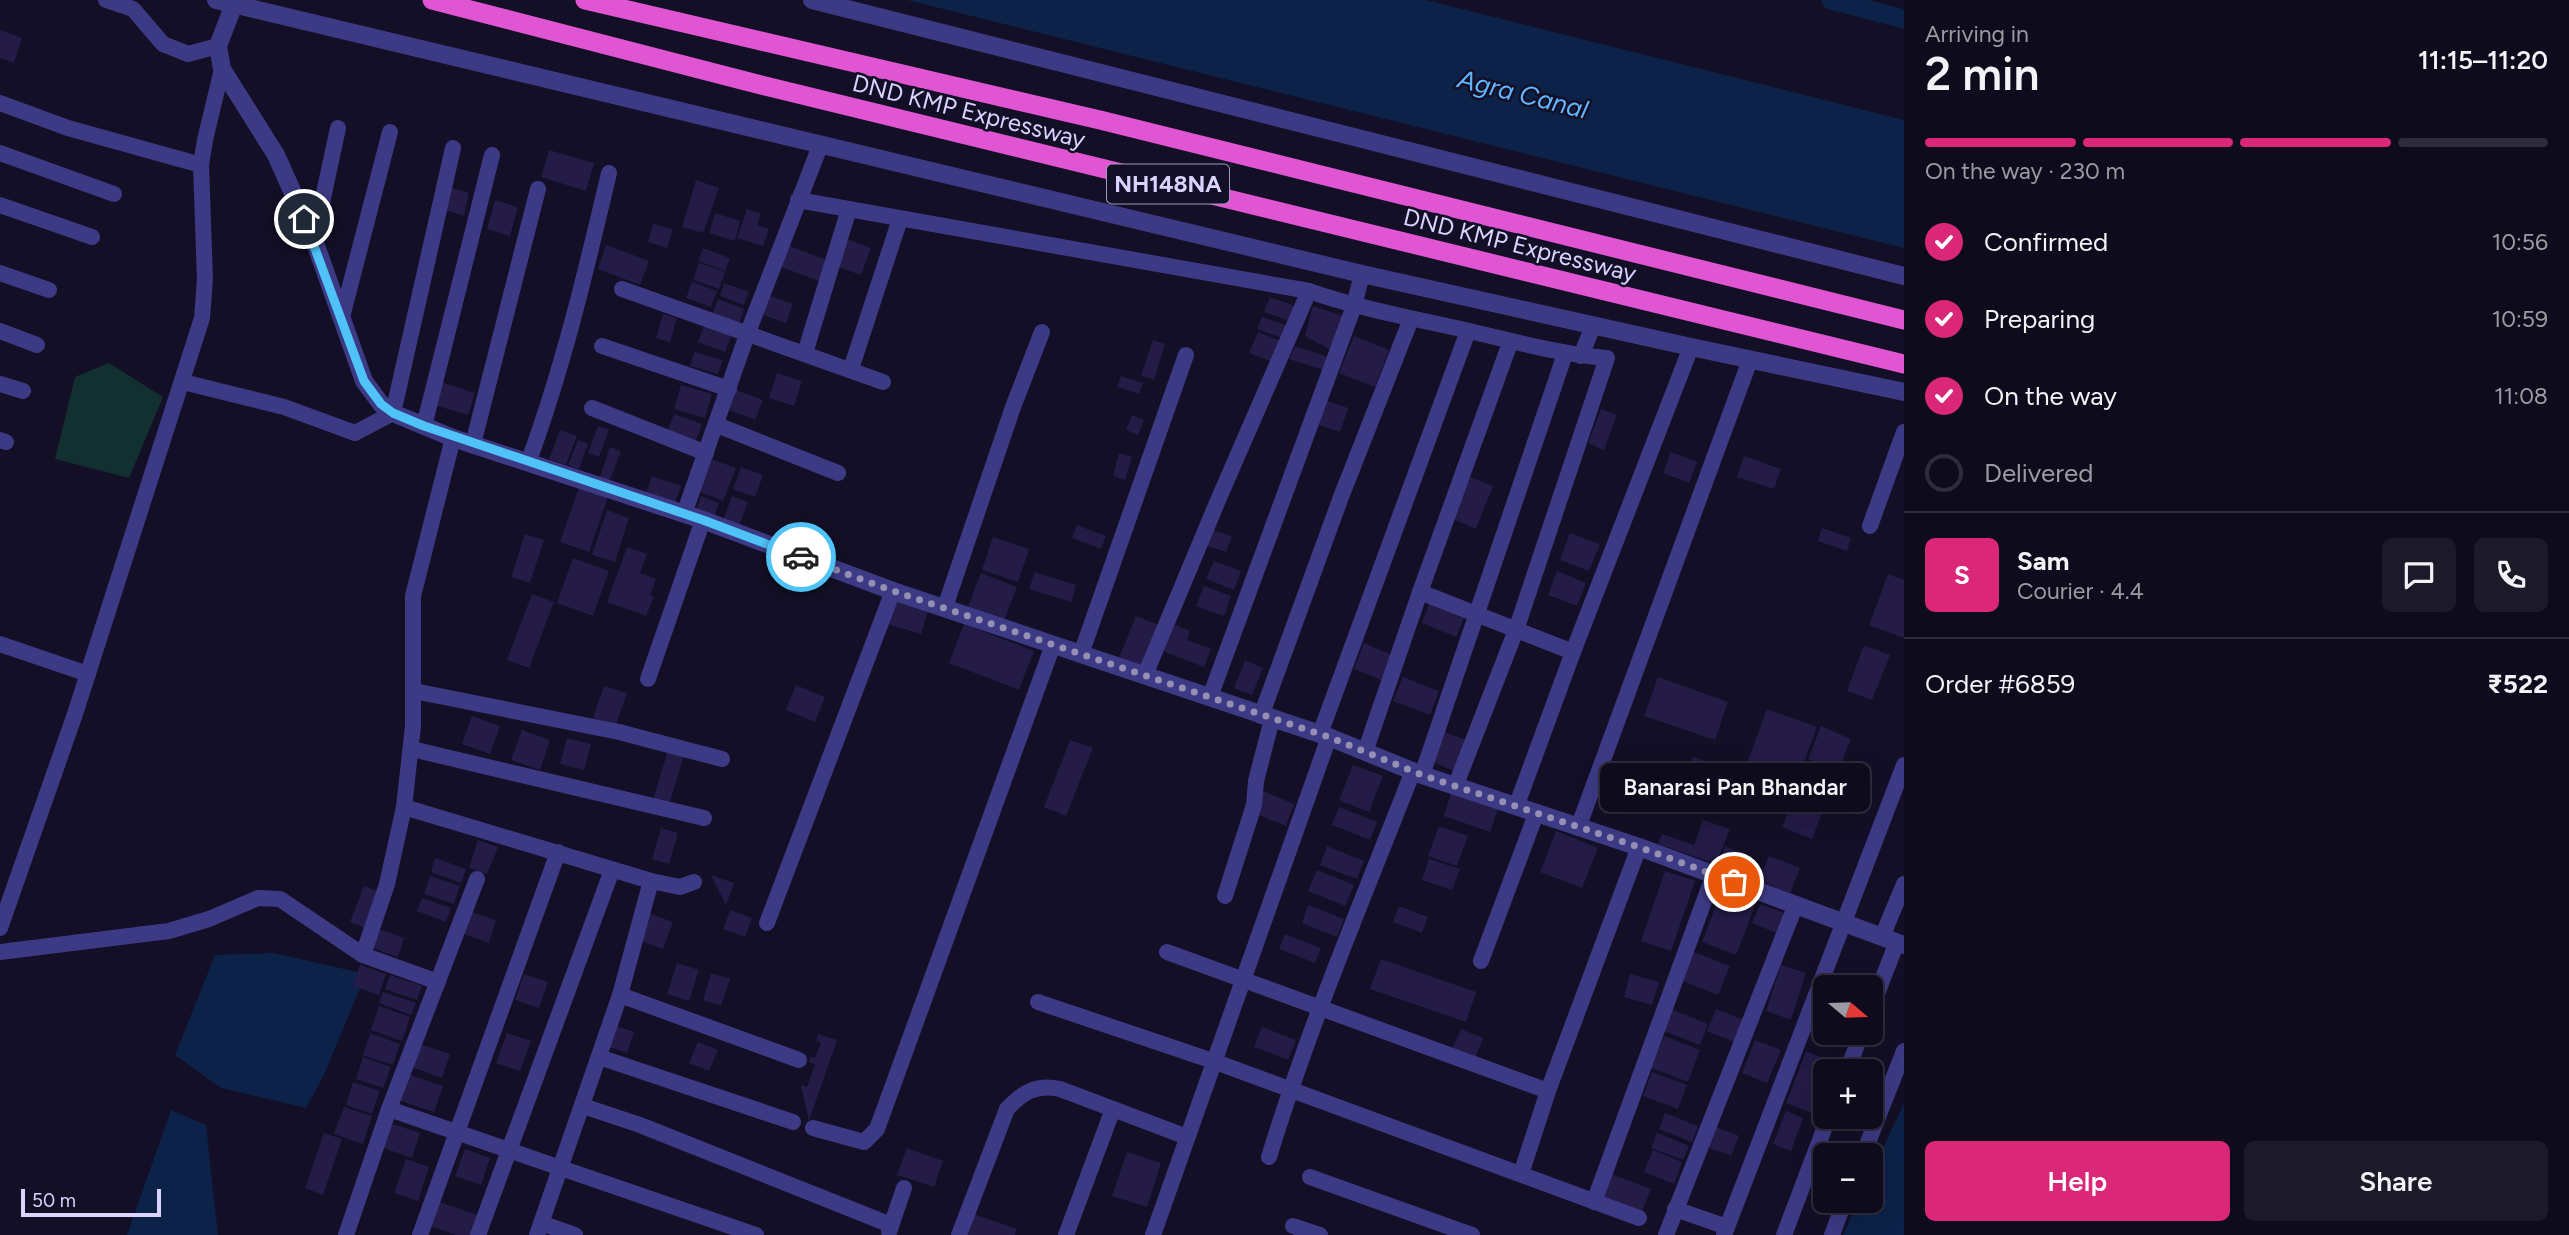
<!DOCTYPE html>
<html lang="en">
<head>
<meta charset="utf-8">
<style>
	body { margin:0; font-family:Figtree,sans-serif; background:#1c1929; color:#f1f3f6; height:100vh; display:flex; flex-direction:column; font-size:26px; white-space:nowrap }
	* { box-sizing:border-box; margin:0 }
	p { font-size:23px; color:#9b9ba3 }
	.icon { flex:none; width:38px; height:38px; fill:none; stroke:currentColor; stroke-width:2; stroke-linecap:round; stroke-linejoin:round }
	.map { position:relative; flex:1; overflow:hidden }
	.side { display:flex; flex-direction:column; background:#0e0b1c; width:665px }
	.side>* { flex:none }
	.needle { width:46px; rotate:109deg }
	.controls { position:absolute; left:1813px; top:975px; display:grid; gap:14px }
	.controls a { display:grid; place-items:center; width:70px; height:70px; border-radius:10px; background:#0e0b1c; box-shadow:0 7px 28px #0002,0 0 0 2px #2e2b3b; font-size:35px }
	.scale { position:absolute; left:21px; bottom:18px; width:140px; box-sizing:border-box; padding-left:7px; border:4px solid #d9d4ff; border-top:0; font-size:19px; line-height:24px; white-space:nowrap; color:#d9d4ff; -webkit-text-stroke:5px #130f26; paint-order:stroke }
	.pin { position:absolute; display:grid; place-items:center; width:60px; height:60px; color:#fff; margin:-30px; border:4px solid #fff; border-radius:50%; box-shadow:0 2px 7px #0007 }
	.courier { position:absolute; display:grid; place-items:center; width:70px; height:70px; margin:-35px; border:5px solid #4fc3f7; border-radius:50%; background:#fff; color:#222; box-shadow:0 2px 9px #0007 }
	.bubble { position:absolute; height:49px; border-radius:10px; background:#0e0b1c; box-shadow:0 7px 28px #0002,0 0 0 2px #2e2b3b; font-size:23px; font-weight:600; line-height:49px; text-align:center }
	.headline em { font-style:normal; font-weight:600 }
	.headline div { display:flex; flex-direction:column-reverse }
	.headline { display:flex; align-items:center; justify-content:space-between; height:119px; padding:0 21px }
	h1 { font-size:46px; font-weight:600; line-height:52px }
	.bar { display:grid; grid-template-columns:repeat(4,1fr); gap:10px 7px; align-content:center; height:84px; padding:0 21px }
	.bar i { height:9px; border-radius:5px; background:#2e2b3b }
	.bar .active { background:#db2777 }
	.bar p { grid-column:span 4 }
	.line { display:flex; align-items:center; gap:18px; padding:0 21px; border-top:2px solid #2e2b3b }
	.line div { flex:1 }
	.round { display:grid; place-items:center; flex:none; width:74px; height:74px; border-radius:10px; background:#1c1929 }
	ol { padding:0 21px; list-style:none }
	li { display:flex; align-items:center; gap:21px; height:77px }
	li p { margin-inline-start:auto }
	li .icon { padding:7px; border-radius:50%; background:#db2777; color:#fff; stroke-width:4 }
	li:last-child { color:#9b9ba3 }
	li i { width:38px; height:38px; border:4px solid #2e2b3b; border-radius:50% }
	.action { display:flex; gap:14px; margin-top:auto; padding:14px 21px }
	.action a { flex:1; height:80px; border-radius:10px; background:#db2777; color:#fff; font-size:28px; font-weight:600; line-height:80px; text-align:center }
	.action a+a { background:#1c1929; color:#f1f3f6 }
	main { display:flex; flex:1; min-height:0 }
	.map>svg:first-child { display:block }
	.green { fill:#12302f }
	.water { fill:#0c2248 }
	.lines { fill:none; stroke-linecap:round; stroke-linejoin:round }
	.canal { stroke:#0c2248; stroke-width:19 }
	.building { fill:#241b47 }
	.minor { stroke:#3d3a85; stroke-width:16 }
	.tertiary { stroke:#3d3a85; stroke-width:18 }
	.trunk { stroke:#e055d1; stroke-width:19 }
	.done { stroke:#948fb3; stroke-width:7; stroke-dasharray:0 12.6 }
	.route { stroke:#4fc3f7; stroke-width:9 }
	.labels { text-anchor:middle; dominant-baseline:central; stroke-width:5; stroke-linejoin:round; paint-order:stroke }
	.shield { fill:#130f26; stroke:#9e99be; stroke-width:2 }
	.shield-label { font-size:23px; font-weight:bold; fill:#d9d4ff }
	.street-label { font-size:24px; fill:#d9d4ff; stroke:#130f26 }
	.water-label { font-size:26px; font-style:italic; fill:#62b6ff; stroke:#130f26 }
</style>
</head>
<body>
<main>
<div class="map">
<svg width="1904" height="1235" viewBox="0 0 1904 1235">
	<rect width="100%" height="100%" fill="#130f26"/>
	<path class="green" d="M109,363L163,397L129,478L55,459L75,377Z"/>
	<g class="water">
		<path d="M907,0H1426L1904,120V248Z"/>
		<path d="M274,953L366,974L323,1077L306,1108L221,1088L175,1055L215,955Z"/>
		<path d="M1904,1104V1235H1843L1858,1201L1871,1200V1172Z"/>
		<path d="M171,1110L206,1125L218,1235H127Z"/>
	</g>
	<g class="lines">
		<path class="canal" d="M1831,0L1904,19"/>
	</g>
	<g class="building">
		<path d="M0,30L22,38L14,63L0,58Z"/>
		<path d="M549,150L594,163L586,191L541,177Z"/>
		<path d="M696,180L719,188L703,233L682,227Z"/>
		<path d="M449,187L469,193L464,216L443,209Z"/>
		<path d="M495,200L518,207L510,236L487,229Z"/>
		<path d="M747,209L761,214L757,225L769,229L763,246L737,238Z"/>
		<path d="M715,213L740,221L735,241L709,233Z"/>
		<path d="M653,224L673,229L667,248L648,242Z"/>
		<path d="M848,239L871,248L861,275L838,267Z"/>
		<path d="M784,244L832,262L824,283L776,265Z"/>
		<path d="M606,245L649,261L640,285L598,269Z"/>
		<path d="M703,248L730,258L725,271L698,261Z"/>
		<path d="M699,263L725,272L719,289L693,280Z"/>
		<path d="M692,282L717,291L711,307L686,298Z"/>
		<path d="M724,283L749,292L744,305L720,296Z"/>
		<path d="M770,296L793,304L786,323L763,315Z"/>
		<path d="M1270,297L1295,306L1290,321L1264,312Z"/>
		<path d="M718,299L744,309L739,324L712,315Z"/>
		<path d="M1313,306L1346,317L1333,351L1305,336Z"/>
		<path d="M663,314L677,318L670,342L656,338Z"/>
		<path d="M1262,317L1286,325L1282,338L1257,329Z"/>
		<path d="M704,326L731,336L725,352L698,342Z"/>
		<path d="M1258,332L1283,342L1275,363L1249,353Z"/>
		<path d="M1354,336L1389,350L1375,387L1339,373Z"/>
		<path d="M1153,340L1165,344L1154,380L1141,375Z"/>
		<path d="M1295,346L1328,357L1323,370L1289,359Z"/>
		<path d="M694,352L723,360L718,374L690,366Z"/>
		<path d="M777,373L802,381L794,406L769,398Z"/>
		<path d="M1121,376L1143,383L1139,394L1117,387Z"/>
		<path d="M441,382L475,393L468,415L434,405Z"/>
		<path d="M681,385L712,394L705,418L674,409Z"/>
		<path d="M736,390L763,400L755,420L729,410Z"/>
		<path d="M1324,400L1348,408L1340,432L1316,424Z"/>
		<path d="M1601,409L1617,415L1604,450L1588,443Z"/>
		<path d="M674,414L702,424L695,443L667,432Z"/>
		<path d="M1132,415L1144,420L1138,435L1126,430Z"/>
		<path d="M598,426L609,430L599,457L588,453Z"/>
		<path d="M560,430L577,436L566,465L549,459Z"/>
		<path d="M578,440L588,444L579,469L568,465Z"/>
		<path d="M610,447L621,451L610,480L600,477Z"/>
		<path d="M1671,452L1697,462L1689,483L1663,473Z"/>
		<path d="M1119,453L1132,457L1125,480L1113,476Z"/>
		<path d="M1744,456L1781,469L1774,489L1737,477Z"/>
		<path d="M709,458L736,468L723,501L697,491Z"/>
		<path d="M741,467L763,475L755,497L733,489Z"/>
		<path d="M652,476L681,486L674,506L645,496Z"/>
		<path d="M1470,477L1493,486L1476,529L1453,519Z"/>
		<path d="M579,487L608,497L589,552L560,542Z"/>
		<path d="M701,496L719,503L714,518L696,511Z"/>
		<path d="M732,496L748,502L738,529L722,523Z"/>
		<path d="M607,510L629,518L615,562L592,555Z"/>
		<path d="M1077,525L1106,536L1101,549L1072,538Z"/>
		<path d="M1822,528L1851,538L1847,551L1818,541Z"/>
		<path d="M1209,529L1232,536L1226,552L1204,545Z"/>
		<path d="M1570,533L1600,544L1589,571L1560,560Z"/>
		<path d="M525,534L544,540L530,583L511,577Z"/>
		<path d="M993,537L1029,549L1018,582L982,570Z"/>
		<path d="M627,547L647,554L640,573L656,579L650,596L654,597L646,616L607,602Z"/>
		<path d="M573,558L609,571L593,616L557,603Z"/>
		<path d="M1214,561L1241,571L1234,590L1206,579Z"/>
		<path d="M1557,571L1586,583L1577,606L1548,595Z"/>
		<path d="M1035,572L1076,585L1071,602L1029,589Z"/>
		<path d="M981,573L1017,587L1004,621L968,607Z"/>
		<path d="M1888,574L1904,580V638L1869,625Z"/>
		<path d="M1204,586L1231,596L1224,616L1196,606Z"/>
		<path d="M532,594L554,602L529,668L507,660Z"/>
		<path d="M891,599L928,611L921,634L884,623Z"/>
		<path d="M1429,604L1464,618L1456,637L1422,623Z"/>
		<path d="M1136,616L1159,625L1141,670L1118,660Z"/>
		<path d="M1171,623L1190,631L1187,640L1211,649L1204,667L1160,650Z"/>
		<path d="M964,624L1034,651L1019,690L949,663Z"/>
		<path d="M1364,643L1392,655L1381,680L1354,669Z"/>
		<path d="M1864,645L1890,655L1872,700L1847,691Z"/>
		<path d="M1245,660L1263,668L1252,695L1234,688Z"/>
		<path d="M1403,677L1439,691L1430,715L1393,701Z"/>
		<path d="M1658,677L1728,702L1715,740L1644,716Z"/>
		<path d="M796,685L825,697L815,722L786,710Z"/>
		<path d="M604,686L627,693L616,725L593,718Z"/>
		<path d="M1767,709L1817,727L1797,781L1747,763Z"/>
		<path d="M472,716L500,726L490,754L462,744Z"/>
		<path d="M1821,726L1851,739L1838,771L1808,759Z"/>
		<path d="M522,730L550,740L540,770L511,760Z"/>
		<path d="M1443,731L1468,741L1456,772L1431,761Z"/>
		<path d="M567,738L591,744L584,770L560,764Z"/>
		<path d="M1070,740L1093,748L1066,816L1044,807Z"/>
		<path d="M669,747L685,752L669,805L653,800Z"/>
		<path d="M1693,757L1736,772L1727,798L1684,783Z"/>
		<path d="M1807,761L1837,773L1827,799L1797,787Z"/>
		<path d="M1353,765L1383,776L1369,812L1339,800Z"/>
		<path d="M1616,783L1641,792L1635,813L1609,806Z"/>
		<path d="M1263,791L1294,804L1286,826L1254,813Z"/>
		<path d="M1451,793L1498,809L1490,832L1444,816Z"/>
		<path d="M1795,794L1825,805L1812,839L1782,827Z"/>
		<path d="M1339,807L1377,822L1370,840L1332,825Z"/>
		<path d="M1703,820L1730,829L1716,864L1658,844L1662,834L1694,845Z"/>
		<path d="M1439,826L1468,836L1457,866L1428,856Z"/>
		<path d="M661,828L678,833L669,864L652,859Z"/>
		<path d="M1556,831L1598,848L1582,888L1540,872Z"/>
		<path d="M478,840L498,847L487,874L469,868Z"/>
		<path d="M1327,846L1364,861L1357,879L1320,865Z"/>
		<path d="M1725,846L1752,857L1743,879L1716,869Z"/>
		<path d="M1769,856L1800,868L1790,893L1759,881Z"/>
		<path d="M435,858L466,869L461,883L431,872Z"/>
		<path d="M1429,859L1460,869L1452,890L1422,880Z"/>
		<path d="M1317,870L1354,885L1345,906L1308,891Z"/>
		<path d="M1665,871L1695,881L1671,951L1641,941Z"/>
		<path d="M711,875L734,883L726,905Z"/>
		<path d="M430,876L460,886L454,904L424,894Z"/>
		<path d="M364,886L380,892L367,929L350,922Z"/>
		<path d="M1722,890L1756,903L1736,955L1702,942Z"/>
		<path d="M422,898L451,908L446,922L417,911Z"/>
		<path d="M1760,904L1789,915L1781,935L1752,923Z"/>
		<path d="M1308,905L1344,919L1337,937L1302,923Z"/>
		<path d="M1399,906L1428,917L1422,933L1393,922Z"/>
		<path d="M465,910L496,920L489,943L458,932Z"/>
		<path d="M730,910L752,918L745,937L723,929Z"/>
		<path d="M648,913L673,922L663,949L639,940Z"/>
		<path d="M379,929L404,938L398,957L372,948Z"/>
		<path d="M1285,934L1321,948L1315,963L1279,949Z"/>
		<path d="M1694,952L1730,966L1718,995L1683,981Z"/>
		<path d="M1381,959L1476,992L1466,1022L1370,989Z"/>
		<path d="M677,963L699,970L689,1001L667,994Z"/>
		<path d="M360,965L386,974L379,995L353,986Z"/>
		<path d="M1781,965L1806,973L1791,1020L1766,1011Z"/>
		<path d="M711,973L730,979L721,1006L703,1000Z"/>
		<path d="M524,974L548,982L539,1008L515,1000Z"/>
		<path d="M1630,974L1659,982L1652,1005L1624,997Z"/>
		<path d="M390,975L422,986L417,1000L385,989Z"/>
		<path d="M383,992L416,1003L411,1015L379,1003Z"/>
		<path d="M379,1006L410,1017L402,1041L371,1030Z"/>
		<path d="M1671,1009L1708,1024L1700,1045L1662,1030Z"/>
		<path d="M1716,1009L1746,1021L1737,1043L1707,1031Z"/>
		<path d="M611,1024L634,1032L627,1053L603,1045Z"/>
		<path d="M1262,1027L1296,1040L1288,1060L1254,1047Z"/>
		<path d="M1461,1029L1483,1038L1474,1061L1451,1051Z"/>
		<path d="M370,1033L400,1044L393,1065L363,1055Z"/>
		<path d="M507,1033L531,1041L520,1071L496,1063Z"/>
		<path d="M818,1034L837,1040L809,1121L801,1085L807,1087L815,1064L809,1062L811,1057L815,1058L821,1043L816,1041Z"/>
		<path d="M1664,1036L1700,1050L1688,1082L1651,1068Z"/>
		<path d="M1755,1040L1781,1050L1767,1083L1742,1073Z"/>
		<path d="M698,1042L718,1050L709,1071L689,1063Z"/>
		<path d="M417,1043L450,1054L442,1078L409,1066Z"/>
		<path d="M1806,1051L1838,1064L1836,1071H1825V1098L1819,1116L1786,1103Z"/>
		<path d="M363,1057L391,1067L383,1088L356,1079Z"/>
		<path d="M1652,1072L1687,1085L1678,1109L1643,1096Z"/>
		<path d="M405,1073L443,1086L434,1112L396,1099Z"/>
		<path d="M353,1082L380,1091L372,1114L346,1105Z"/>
		<path d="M344,1107L372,1116L363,1144L334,1134Z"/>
		<path d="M1786,1111L1803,1118L1791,1151L1773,1144Z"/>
		<path d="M1665,1113L1698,1126L1692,1142L1659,1129Z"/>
		<path d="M387,1122L420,1133L412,1158L378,1146Z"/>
		<path d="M1709,1124L1739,1136L1731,1156L1701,1145Z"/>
		<path d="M324,1133L342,1139L323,1195L305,1188Z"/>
		<path d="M1657,1133L1689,1146L1683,1160L1651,1148Z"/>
		<path d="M907,1148L943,1161L934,1187L897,1175Z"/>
		<path d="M465,1149L490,1158L481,1185L455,1176Z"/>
		<path d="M1653,1150L1682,1162L1674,1184L1644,1172Z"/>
		<path d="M1127,1152L1161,1163L1147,1207L1112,1196Z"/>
		<path d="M406,1159L429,1167L418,1201L394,1193Z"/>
		<path d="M1611,1174L1651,1189L1642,1211L1602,1196Z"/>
		<path d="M436,1201L481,1216L474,1235H456L428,1225Z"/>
		<path d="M974,1214L1017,1229L1015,1235H966Z"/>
	</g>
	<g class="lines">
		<g class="minor">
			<path d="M106,0L133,9L163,44L188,54L218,46"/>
			<path d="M0,103L68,128L201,165"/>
			<path d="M0,153L114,194"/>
			<path d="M798,200L1309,291C1360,309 1413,318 1465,330C1514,341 1557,354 1607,358L1516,630L1455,787"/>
			<path d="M0,205L92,237"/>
			<path d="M314,240L338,128"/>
			<path d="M0,273L49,290"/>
			<path d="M622,289L883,382"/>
			<path d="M342,317L390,132"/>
			<path d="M0,331L37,345"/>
			<path d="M602,346L729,389"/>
			<path d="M805,353L849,209"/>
			<path d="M1581,356L1593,326"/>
			<path d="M851,369L900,219"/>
			<path d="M183,382L284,407L355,433L393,413L453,148"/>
			<path d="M0,384L23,391"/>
			<path d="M592,408L706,453"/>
			<path d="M717,425L838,473"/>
			<path d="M424,426L492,155"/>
			<path d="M0,440L6,442"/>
			<path d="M473,444L538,189"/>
			<path d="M528,463C563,368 586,271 609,173"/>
			<path d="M684,514L748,332L820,146"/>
			<path d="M1870,526L1904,432"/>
			<path d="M1420,592L1573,652"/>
			<path d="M945,607L1013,407L1042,332"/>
			<path d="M0,644L88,674"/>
			<path d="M1081,654L1186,355"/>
			<path d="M1145,675L1219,498L1309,291"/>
			<path d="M648,679L703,520"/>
			<path d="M414,691L619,732L722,759"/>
			<path d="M1210,697L1354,306L1362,274"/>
			<path d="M1261,716L1341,497L1411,319"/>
			<path d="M1320,734L1468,331"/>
			<path d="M412,749L704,818"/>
			<path d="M1365,752L1420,592L1510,343"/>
			<path d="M1422,775L1565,354"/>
			<path d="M404,807L651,881L680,887L694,882"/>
			<path d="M1516,807L1573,652L1691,347"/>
			<path d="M1578,828L1750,360"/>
			<path d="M1225,896L1254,805L1256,781L1272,719"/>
			<path d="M767,923L893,591"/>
			<path d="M0,928L75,714L202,318L205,279L201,165L205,140L222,69"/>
			<path d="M1882,937L1904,884"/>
			<path d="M0,952L169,931L209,919L258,898L280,899L363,955L438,982"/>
			<path d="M1167,952L1548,1091"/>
			<path d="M363,955L387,884L404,807L413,726V596L453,438"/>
			<path d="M1481,961L1536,814"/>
			<path d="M620,995L799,1060"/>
			<path d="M1038,1002L1213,1061L1639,1218"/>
			<path d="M1871,1009L1897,942"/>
			<path d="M599,1057L793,1122"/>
			<path d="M1847,1071L1862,1032"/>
			<path d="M583,1106L640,1125L891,1225"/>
			<path d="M389,1109L756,1235"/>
			<path d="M813,1128L864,1142L877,1129L1053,645"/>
			<path d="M1863,1155L1904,1051"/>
			<path d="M1269,1157C1309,1026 1363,899 1413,771"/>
			<path d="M1521,1174L1548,1091L1639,847"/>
			<path d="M1310,1177L1472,1235"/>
			<path d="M1594,1202L1714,874"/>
			<path d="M1675,1209L1727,1227"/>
			<path d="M541,1223L575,1235"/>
			<path d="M1293,1226L1320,1235"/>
			<path d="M889,1232L904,1188"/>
			<path d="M346,1235L389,1109L477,879"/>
			<path d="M420,1235L558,852"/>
			<path d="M478,1235L612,870"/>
			<path d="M537,1235L620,995L651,881"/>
			<path d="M959,1235L1007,1109C1023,1092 1036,1084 1060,1089L1187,1137"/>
			<path d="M1066,1235L1113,1109"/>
			<path d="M1153,1235L1329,737"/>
			<path d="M1666,1235L1796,904"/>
			<path d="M1724,1235L1904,765"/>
			<path d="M1784,1235L1829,1116"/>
			<path d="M1832,1235L1845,1200"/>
		</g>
		<g class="tertiary">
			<path d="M216,0L1362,274L1691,347L1904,392"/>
			<path d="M812,0L1904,276"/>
			<path d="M234,4L218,46L222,69L276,155L314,240L364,381L381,404L393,413L453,438L703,520L893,591L1329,737L1422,775L1639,847L1904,945"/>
		</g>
		<g class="trunk">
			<path d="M432,0L761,85L1904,364"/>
			<path d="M585,0L1100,120L1904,320"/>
		</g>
	</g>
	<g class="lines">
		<path class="done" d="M801,557L893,591L1329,737L1422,775L1639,847L1734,882"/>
		<path class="route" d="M304,219L364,381L381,404L393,413L424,426L703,520L801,557"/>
	</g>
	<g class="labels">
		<rect class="shield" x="1107" y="164.5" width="122" height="39" rx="5"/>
		<g class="shield-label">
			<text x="1168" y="184">NH148NA</text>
		</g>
		<g class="street-label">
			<text transform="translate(969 111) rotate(14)">DND KMP Expressway</text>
			<text transform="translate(1520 245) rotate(14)">DND KMP Expressway</text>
		</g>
		<g class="water-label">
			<text transform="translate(1523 94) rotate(14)">Agra Canal</text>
		</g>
	</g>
</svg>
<div class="controls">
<a><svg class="needle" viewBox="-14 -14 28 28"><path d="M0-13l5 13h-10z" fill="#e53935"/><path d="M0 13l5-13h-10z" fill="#9b9ba3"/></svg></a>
<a>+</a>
<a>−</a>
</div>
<div class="scale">50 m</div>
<div class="pin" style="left:1734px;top:882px;background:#ea580c"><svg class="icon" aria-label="bag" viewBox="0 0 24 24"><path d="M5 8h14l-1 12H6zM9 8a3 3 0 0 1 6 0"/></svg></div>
<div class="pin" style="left:304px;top:219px;background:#1f2937"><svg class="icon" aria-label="home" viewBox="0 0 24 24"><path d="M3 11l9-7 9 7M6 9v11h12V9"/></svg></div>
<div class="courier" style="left:801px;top:557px"><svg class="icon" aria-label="car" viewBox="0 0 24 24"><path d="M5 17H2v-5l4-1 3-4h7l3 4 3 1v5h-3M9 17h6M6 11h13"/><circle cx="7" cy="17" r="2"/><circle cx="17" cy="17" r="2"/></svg></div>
<div class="bubble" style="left:1600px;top:763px;width:270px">Banarasi Pan Bhandar</div>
</div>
<section class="side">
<div class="headline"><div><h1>2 min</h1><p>Arriving in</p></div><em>11:15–11:20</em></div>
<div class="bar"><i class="active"></i><i class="active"></i><i class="active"></i><i></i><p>On the way · 230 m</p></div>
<ol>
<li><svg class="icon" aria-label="check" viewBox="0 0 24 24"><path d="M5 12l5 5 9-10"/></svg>Confirmed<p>10:56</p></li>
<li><svg class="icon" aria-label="check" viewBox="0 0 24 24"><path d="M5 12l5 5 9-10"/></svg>Preparing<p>10:59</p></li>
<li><svg class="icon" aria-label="check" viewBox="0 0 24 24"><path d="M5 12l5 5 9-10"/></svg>On the way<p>11:08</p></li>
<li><i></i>Delivered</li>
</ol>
<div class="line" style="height:126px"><b class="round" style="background:#db2777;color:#fff">S</b><div><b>Sam</b><p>Courier · 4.4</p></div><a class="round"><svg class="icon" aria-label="chat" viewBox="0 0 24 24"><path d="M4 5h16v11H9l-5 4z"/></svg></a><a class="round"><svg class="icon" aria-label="phone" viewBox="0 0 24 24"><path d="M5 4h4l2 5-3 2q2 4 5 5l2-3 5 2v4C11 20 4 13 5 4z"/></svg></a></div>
<div class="line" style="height:91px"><div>Order #6859</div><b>₹522</b></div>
<div class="action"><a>Help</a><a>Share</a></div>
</section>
</main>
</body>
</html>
